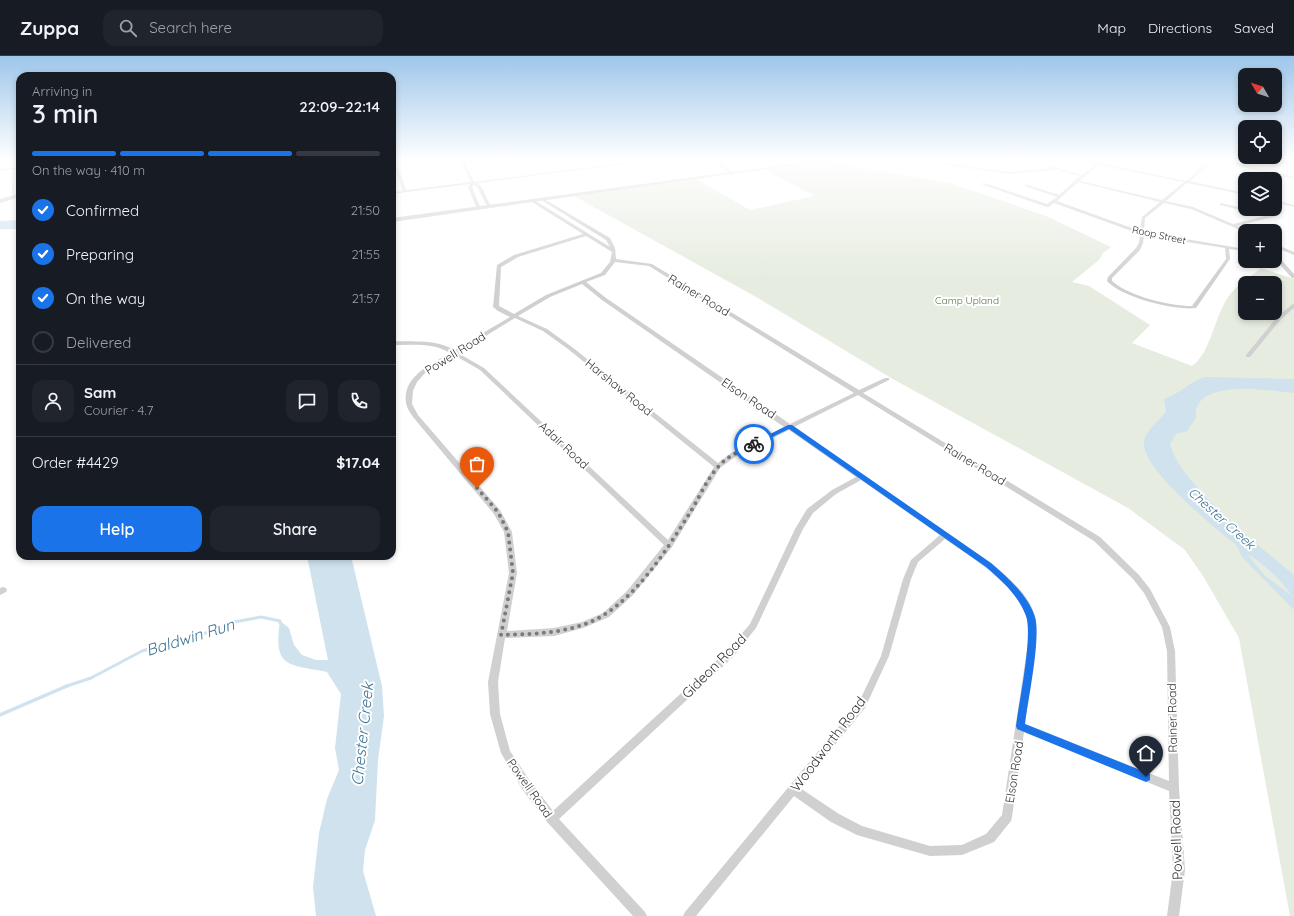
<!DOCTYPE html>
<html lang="en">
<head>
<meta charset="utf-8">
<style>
	body { margin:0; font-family:Quicksand,sans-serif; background:#20242c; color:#f1f3f6; height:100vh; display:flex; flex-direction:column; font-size:15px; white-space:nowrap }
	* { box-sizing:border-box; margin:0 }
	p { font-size:13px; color:#9ea1a6 }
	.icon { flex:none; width:22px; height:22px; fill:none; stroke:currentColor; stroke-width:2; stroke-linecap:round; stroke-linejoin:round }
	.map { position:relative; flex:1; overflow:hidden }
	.side { position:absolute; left:16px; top:16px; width:380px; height:488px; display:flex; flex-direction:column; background:#171b24; border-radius:12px; box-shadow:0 2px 6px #0003 }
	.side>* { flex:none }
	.needle { width:26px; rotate:309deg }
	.tools { position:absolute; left:1238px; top:12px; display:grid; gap:8px }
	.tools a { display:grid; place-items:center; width:44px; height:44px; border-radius:8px; background:#171b24; box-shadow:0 2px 6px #0003; font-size:20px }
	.pin { position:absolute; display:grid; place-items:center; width:34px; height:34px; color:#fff; margin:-41px -17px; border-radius:50% 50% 50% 0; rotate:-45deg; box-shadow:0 0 4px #0007 }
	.pin .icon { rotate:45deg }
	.courier { position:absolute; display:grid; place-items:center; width:40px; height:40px; margin:-20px; border:3px solid #1a73e8; border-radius:50%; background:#fff; color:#222; box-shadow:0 1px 5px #0007 }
	.summary em { font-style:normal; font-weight:600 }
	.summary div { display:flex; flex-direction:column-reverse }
	.summary { display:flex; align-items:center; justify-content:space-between; height:68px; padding:0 16px }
	h1 { font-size:26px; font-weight:600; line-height:30px }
	.bar { display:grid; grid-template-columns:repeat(4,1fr); gap:6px 4px; align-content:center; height:48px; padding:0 16px }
	.bar i { height:5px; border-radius:3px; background:#363941 }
	.bar .active { background:#1a73e8 }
	.bar p { grid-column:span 4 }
	.line { display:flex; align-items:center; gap:10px; padding:0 16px; border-top:1px solid #363941 }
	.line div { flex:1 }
	.round { display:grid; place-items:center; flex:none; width:42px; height:42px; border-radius:12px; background:#20242c }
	ol { padding:0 16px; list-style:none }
	li { display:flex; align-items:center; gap:12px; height:44px }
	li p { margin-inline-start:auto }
	li .icon { padding:4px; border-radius:50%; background:#1a73e8; color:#fff; stroke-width:4 }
	li:last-child { color:#9ea1a6 }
	li i { width:22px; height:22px; border:2px solid #363941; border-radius:50% }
	.action { display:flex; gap:8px; margin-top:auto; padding:8px 16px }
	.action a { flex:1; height:46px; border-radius:12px; background:#1a73e8; color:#fff; font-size:16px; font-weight:600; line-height:46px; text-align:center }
	.action a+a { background:#20242c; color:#f1f3f6 }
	header { display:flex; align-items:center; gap:24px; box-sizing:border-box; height:56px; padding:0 20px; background:#171b24; border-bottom:1px solid #363941 }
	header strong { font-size:19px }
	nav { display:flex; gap:22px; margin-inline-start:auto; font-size:14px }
	.search { width:280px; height:36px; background:#20242c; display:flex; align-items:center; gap:10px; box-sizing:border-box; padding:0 14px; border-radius:12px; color:#9ea1a6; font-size:15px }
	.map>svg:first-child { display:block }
	.green { fill:#e6ecdf; fill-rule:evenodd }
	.water { fill:#cfe2ee; fill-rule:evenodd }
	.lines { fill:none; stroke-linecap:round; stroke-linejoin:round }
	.stream-far2 { stroke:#cfe2ee; stroke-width:1.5 }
	.stream-far1 { stroke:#cfe2ee; stroke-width:3 }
	.stream { stroke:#cfe2ee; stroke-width:3.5 }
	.minor { fill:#d0d0d0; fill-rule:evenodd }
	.tertiary { fill:#d0d0d0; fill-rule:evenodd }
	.route { fill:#1a73e8 }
	.done { stroke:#7a7a7a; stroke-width:4; stroke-dasharray:0 7.2 }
	.labels { text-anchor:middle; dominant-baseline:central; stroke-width:4; stroke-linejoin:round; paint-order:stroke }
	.far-street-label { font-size:10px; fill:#333; stroke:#fff }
	.far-park-label { font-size:10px; fill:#56703f; stroke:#fff }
	.street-label { font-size:12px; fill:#333; stroke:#fff }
	.water-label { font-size:13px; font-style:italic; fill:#3f7597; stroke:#fff }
	.near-street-label { font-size:14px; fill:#333; stroke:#fff }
	.near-water-label { font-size:16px; font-style:italic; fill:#3f7597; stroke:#fff }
</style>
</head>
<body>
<header>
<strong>Zuppa</strong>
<div class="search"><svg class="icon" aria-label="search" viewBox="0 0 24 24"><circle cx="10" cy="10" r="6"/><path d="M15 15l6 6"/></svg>Search here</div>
<nav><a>Map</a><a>Directions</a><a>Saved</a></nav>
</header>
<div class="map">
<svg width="1294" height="860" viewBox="0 0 1294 860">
	<rect width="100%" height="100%" fill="#fff"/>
	<path class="green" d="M827,105L953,128L1046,160L1111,191L1103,197L1099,204L1072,226L1089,230L1150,269L1132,287L1192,310C1213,295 1214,256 1232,236C1240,227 1252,220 1261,212L1294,223V860H1290L1239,582L1203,520L1185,494L1128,452L891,322L758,242L574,140L696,123L750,154L814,140L764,113ZM1245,227H1275V257H1245Z"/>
	<g class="water">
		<path d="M20,164V173H0V165Z"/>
		<path d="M1205,321L1294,323V336L1292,337C1269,334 1191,322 1196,362L1187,375L1176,378L1170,388C1179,427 1261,492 1294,519V554L1242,501L1237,490C1216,472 1143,415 1144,387C1144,375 1160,365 1166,355L1164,343C1180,338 1190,325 1205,321ZM1247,498C1264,507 1282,525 1292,540L1264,519Z"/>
		<path d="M307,500H351L382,630L384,660L378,704L375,764L365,794L363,815L376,860H316L313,831L319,777L327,743L339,714L335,692L341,638L327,616C288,608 273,613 280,565L289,572L294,589L302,599L316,604H328Z"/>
	</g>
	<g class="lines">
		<g class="stream-far2">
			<path d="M3,104L12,111"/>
			<path d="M13,116V137"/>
		</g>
		<path class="stream-far1" d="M64,631L91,622L142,595L220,573L234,566L261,561L280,565V567"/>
		<path class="stream" d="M0,659L67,630"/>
		<g class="minor">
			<path d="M392,104H396L406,134L471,126L460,104H479L465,107L474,126L645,104H656L477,127L481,130L491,151L488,152L477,131L474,129L472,131L481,153L479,154L477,153L468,131L470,128L392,138V136L403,135Z"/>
			<path d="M703,104H718L734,118L731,119L716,106Z"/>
			<path d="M913,104H923L1009,116L1052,112L1024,104H1030L1082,119L1095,108L1079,104H1086L1186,125L1211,104H1221L1284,118L1294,121V123L1283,121L1275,128V125L1280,120L1214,104L1190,125L1245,137V139L1187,127L1166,145L1193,151L1233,168L1265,160L1220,149V147L1271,158L1281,156L1283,157L1273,161L1237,170L1248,175H1245V176L1191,153L1164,147L1145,162L1144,176L1245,193V195L1229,193L1230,203L1196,252C1175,255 1121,241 1107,225L1108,221L1136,192L1139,187L1140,178L1054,147L1049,151H1047L981,128L984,127L1047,148L1057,141L1025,130V128L1059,139L1080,120L1058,114L1009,118ZM1098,109L1184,126L1162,144L1080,125ZM1078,126L1160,146L1142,161L1140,175L1057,145ZM1144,179L1225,192L1226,203L1192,250C1169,250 1129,240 1112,225V222L1140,194L1143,187Z"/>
			<path d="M20,111V113L0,115V113Z"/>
			<path d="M544,143L610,182L615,192L616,203L652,208L859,334L885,322H889V324L863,337L1100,481L1139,519L1150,533L1170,571L1175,595L1179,732L1185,814L1179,860H1167L1173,814L1169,735L1024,676L1012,761L1011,765L994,786L962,799L930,800L857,779L831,766L794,740L696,860H683L685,856L859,646L881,600L903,523L911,504L940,479L861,424L836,438L813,457L803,473L756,572L733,601L559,763L645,856L647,860H633L548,767L522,733L501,697L490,658L488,626L509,517L504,476L494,458L413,361C410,357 407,352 406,347C402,320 432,308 450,297C433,286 411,289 392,289V285C413,286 436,283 454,294L510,261L498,255L493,251L497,209L514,199L583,178L532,146V144H534L610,191L606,184L543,145V143ZM586,180L612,196L610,206L601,217L546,239L514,258L499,250L501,211L518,201ZM615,206L649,210L854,337L790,368L606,242L586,226L605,219ZM582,228L602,244L784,371L731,397L718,407L572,291L547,273L518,260L550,241ZM515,262L543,275L568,293L714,411L668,484L484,312L458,297ZM454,299L480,314L664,489L627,535L603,557L582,566L554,572L507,575L517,517L512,476L500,454L418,359L412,348L413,335L417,326L426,316ZM858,339L1094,485L1133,523L1144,537L1162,571L1167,595L1169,725L1025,668L1036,587C1036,580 1037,572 1036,565C1032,540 1009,522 991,507L794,371ZM789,374L856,421L832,434L807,453L795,473L750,568L727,595L553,755L530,725L510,695L500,658L498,626L505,582L554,580L583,572L609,561L633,539L672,491L720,412L735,401ZM945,483C972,502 1018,529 1027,562C1029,570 1028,579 1028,587L1002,759L986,778L962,789L930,790L862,770L839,758L800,732L865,652L889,600L911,523L918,506Z"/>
			<path d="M1275,144L1294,149V151L1275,146Z"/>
			<path d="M1275,188L1294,196V199L1275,191Z"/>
			<path d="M1275,199H1277L1294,218V222H1292L1275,203Z"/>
			<path d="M1294,247V252L1281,263L1250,301H1246V299L1277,261Z"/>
			<path d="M3,531L6,532L7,534L6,536L0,539V532Z"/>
		</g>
		<g class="tertiary">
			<path d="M819,104H831L392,166V162Z"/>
			<path d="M20,137V141L0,147V143Z"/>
		</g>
	</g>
	<linearGradient id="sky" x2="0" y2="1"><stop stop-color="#9ec6ea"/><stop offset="0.46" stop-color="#fff"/><stop offset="1" stop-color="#fff" stop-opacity="0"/></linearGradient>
	<rect width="1294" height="224" fill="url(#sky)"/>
	<path class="route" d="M788,369H792L991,507C1008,522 1028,539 1035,561C1041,583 1028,643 1025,668L1150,718V724L1146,726L1017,673L1016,670C1019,647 1033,579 1026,560C1019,540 1002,525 986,511L789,373L756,389L751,388Z"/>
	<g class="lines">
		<path class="done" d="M477,432L498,456L508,476L513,517L501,579C528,578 556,578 582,569C630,554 666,495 691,455C700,440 707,423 718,411C727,400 742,394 754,388"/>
	</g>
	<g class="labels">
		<g class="far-street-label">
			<text transform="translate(1159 179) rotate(12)">Roop Street</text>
		</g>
		<g class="far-park-label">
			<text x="967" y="244">Camp Upland</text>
		</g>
		<g class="street-label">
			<text transform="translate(699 239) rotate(31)">Rainer Road</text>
			<text transform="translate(455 297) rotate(-32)">Powell Road</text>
			<text transform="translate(619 331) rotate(39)">Harshaw Road</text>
			<text transform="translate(749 342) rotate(34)">Elson Road</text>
			<text transform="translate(564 389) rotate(43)">Adair Road</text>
			<text transform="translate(975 408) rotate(31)">Rainer Road</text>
			<text transform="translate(1172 662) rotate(-91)">Rainer Road</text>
			<text transform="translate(1014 716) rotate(-81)">Elson Road</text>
			<text transform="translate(530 732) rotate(55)">Powell Road</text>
		</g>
		<g class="water-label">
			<text transform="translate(1222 462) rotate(42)">Chester Creek</text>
		</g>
		<g class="near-street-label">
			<text transform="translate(714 610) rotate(-45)">Gideon Road</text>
			<text transform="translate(828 688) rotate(-53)">Woodworth Road</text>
			<text transform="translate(1176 784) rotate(-92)">Powell Road</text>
		</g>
		<g class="near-water-label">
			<text transform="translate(190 581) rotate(-17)">Baldwin Run</text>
			<text transform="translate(362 678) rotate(-84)">Chester Creek</text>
		</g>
	</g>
</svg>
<div class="tools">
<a><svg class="needle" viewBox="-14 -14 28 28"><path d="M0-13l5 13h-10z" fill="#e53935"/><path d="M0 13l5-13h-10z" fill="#9ea1a6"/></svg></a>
<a><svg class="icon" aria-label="locate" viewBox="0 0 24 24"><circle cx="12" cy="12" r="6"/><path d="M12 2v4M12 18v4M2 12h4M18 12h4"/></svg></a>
<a><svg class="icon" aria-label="layers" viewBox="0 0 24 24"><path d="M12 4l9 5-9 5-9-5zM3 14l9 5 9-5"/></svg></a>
<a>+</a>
<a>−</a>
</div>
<div class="pin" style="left:477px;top:432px;background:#ea580c"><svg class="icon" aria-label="bag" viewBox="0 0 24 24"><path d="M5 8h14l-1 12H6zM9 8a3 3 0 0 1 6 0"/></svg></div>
<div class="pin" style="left:1146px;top:721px;background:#1f2937"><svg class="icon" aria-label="home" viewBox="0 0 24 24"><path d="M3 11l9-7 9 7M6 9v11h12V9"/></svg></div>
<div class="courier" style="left:754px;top:388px"><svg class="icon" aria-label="bike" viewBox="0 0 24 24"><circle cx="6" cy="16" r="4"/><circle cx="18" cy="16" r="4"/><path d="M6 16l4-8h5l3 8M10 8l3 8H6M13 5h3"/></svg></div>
<section class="side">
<div class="summary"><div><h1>3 min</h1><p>Arriving in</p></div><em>22:09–22:14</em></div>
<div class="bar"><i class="active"></i><i class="active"></i><i class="active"></i><i></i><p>On the way · 410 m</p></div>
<ol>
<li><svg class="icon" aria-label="check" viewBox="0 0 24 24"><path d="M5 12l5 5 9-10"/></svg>Confirmed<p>21:50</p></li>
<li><svg class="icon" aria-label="check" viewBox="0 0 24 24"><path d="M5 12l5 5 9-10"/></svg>Preparing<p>21:55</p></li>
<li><svg class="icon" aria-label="check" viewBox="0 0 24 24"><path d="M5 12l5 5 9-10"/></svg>On the way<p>21:57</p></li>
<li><i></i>Delivered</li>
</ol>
<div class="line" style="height:72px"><a class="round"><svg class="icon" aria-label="person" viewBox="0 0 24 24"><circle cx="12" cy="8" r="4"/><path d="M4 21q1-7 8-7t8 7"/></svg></a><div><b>Sam</b><p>Courier · 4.7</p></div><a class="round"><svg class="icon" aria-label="chat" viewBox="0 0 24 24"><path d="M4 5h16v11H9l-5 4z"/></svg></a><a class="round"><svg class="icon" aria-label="phone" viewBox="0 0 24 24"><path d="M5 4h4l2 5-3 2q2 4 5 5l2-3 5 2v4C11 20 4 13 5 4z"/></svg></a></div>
<div class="line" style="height:52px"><div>Order #4429</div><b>$17.04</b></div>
<div class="action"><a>Help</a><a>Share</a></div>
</section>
</div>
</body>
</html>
